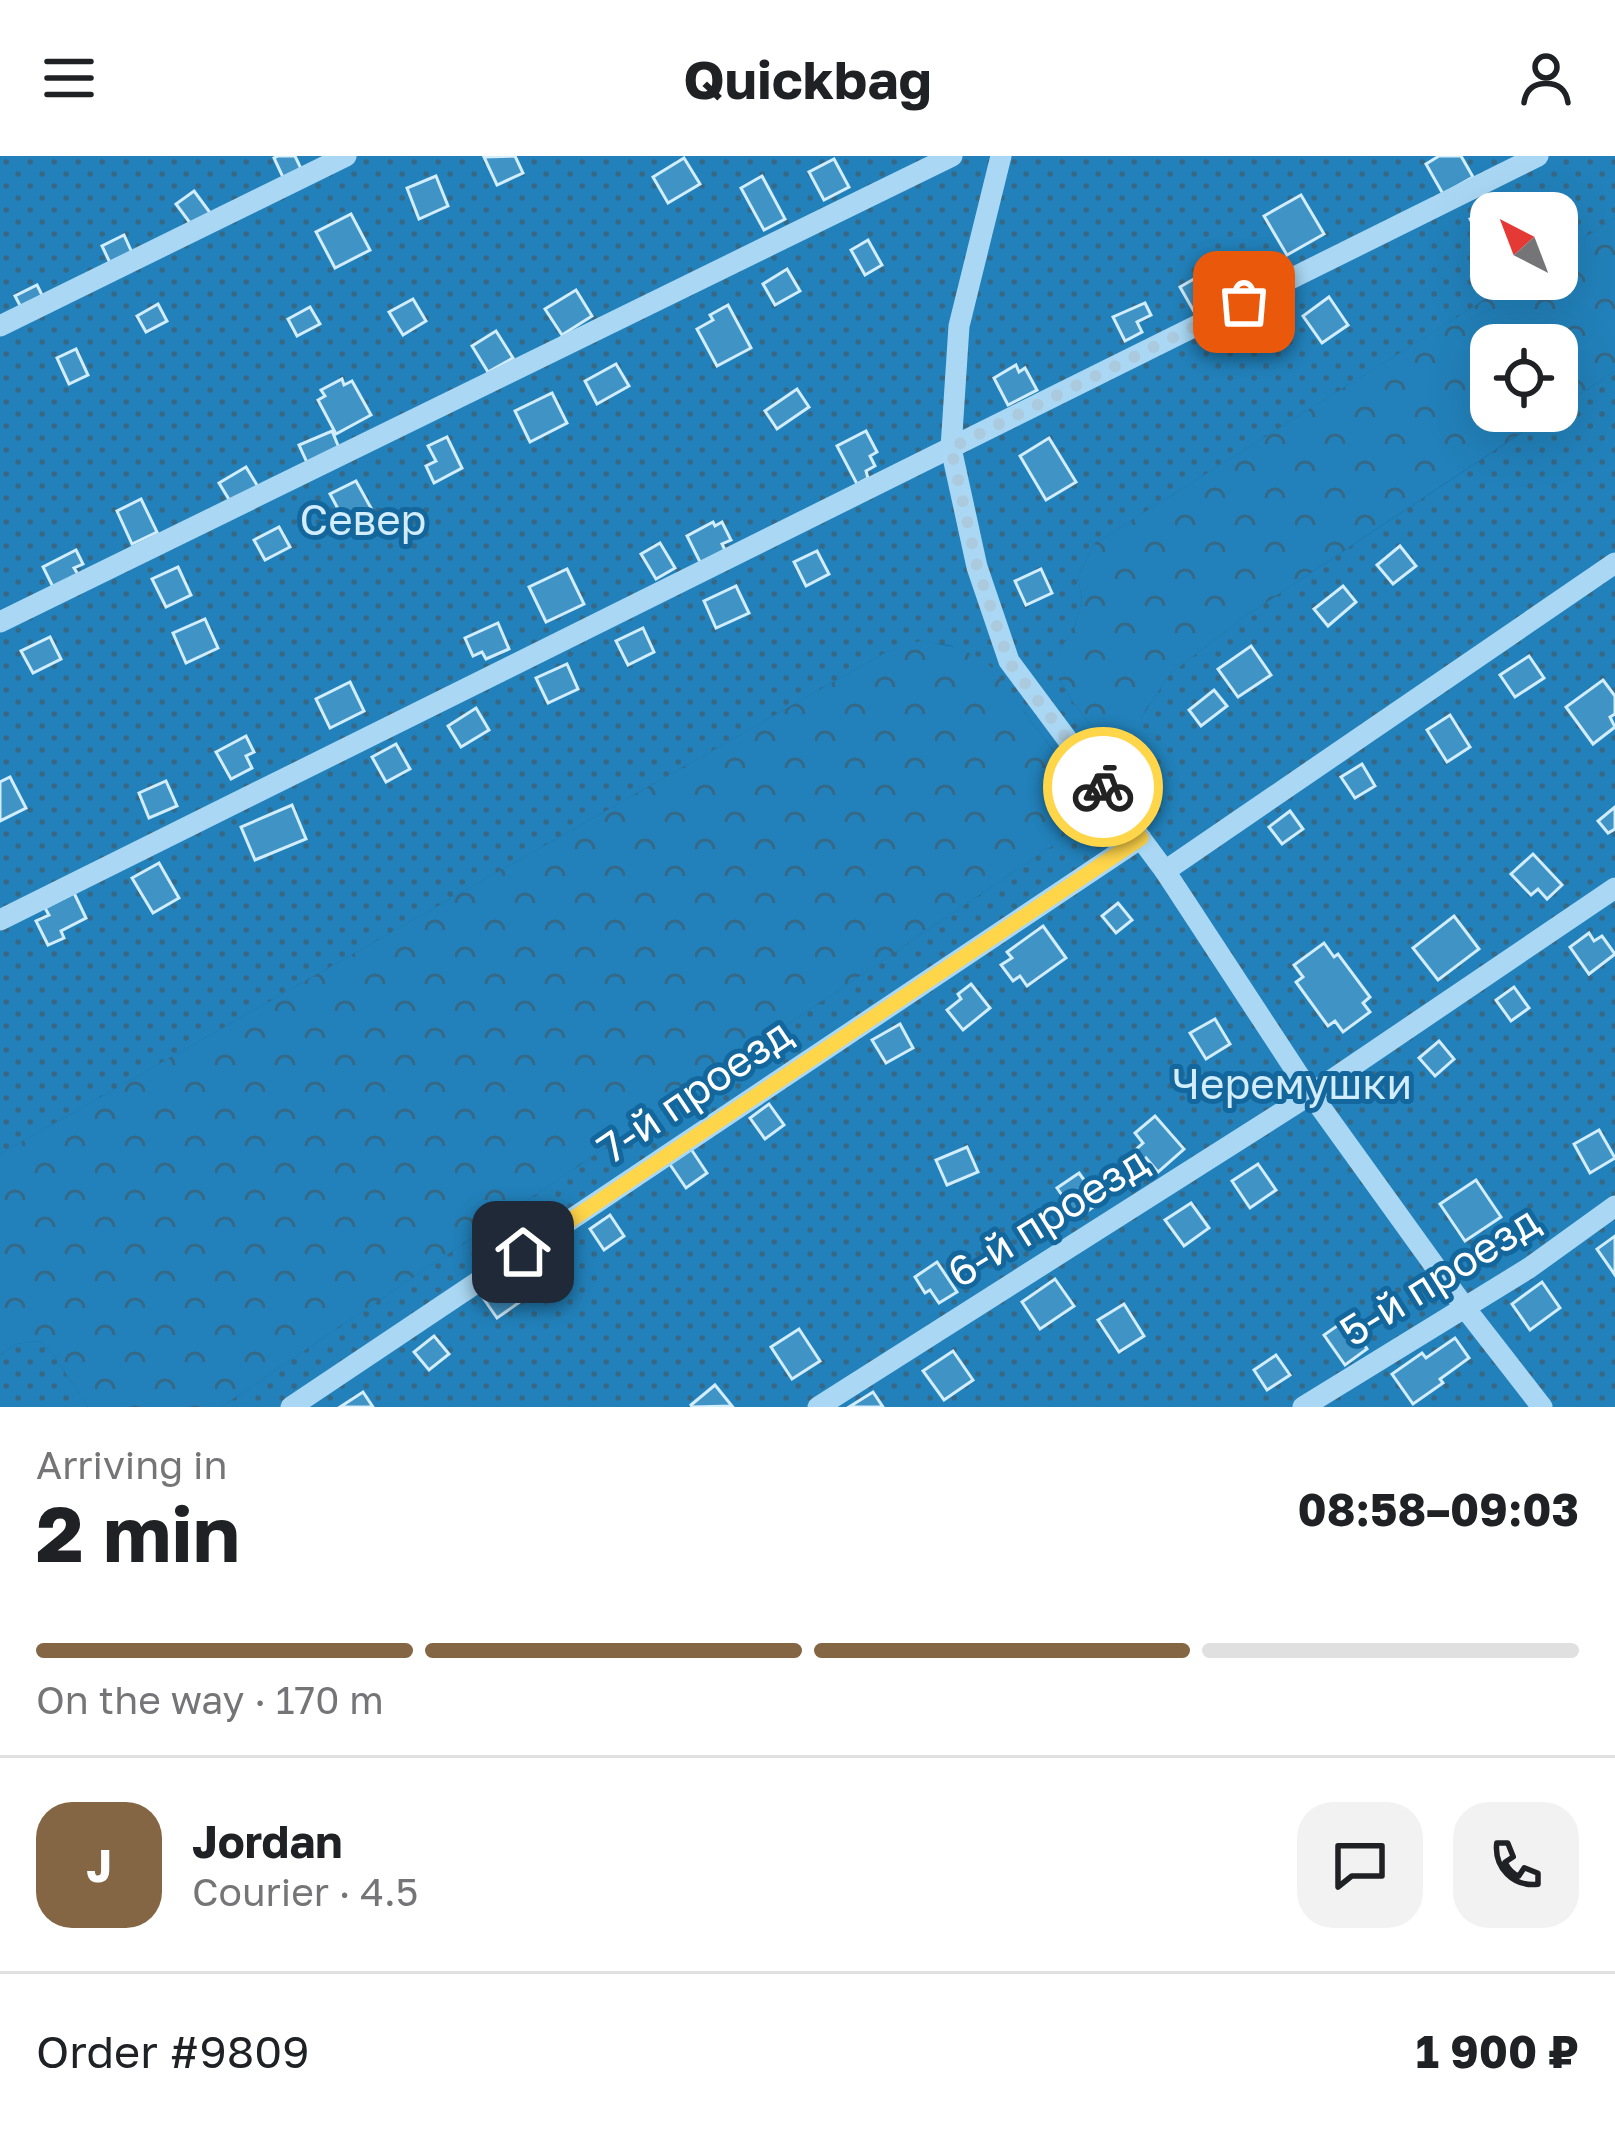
<!DOCTYPE html>
<html lang="en">
<head>
<meta charset="utf-8">
<style>
	body { margin:0; font-family:"Golos Text",sans-serif; background:#f2f2f2; color:#202124; height:100vh; display:flex; flex-direction:column; font-size:45px; white-space:nowrap }
	* { box-sizing:border-box; margin:0 }
	p { font-size:39px; color:#757577 }
	.icon { flex:none; width:66px; height:66px; fill:none; stroke:currentColor; stroke-width:2; stroke-linecap:round; stroke-linejoin:round }
	.map { position:relative; height:1251px; overflow:hidden }
	.details { display:flex; flex-direction:column; background:#fff; flex:1 }
	.details>* { flex:none }
	.needle { width:78px; rotate:318deg }
	.fabs { position:absolute; left:1470px; top:36px; display:grid; gap:24px }
	.fabs a { display:grid; place-items:center; width:108px; height:108px; border-radius:24px; background:#fff; box-shadow:0 12px 48px #0002; font-size:60px }
	.pin { position:absolute; display:grid; place-items:center; width:102px; height:102px; color:#fff; margin:-51px; border-radius:24px; box-shadow:0 6px 18px #0006 }
	.courier { position:absolute; display:grid; place-items:center; width:120px; height:120px; margin:-60px; border:9px solid #ffd54a; border-radius:50%; background:#fff; color:#222; box-shadow:0 3px 15px #0007 }
	.overview em { font-style:normal; font-weight:700 }
	.overview div { display:flex; flex-direction:column-reverse }
	.overview { display:flex; align-items:center; justify-content:space-between; height:204px; padding:0 36px }
	h1 { font-size:78px; font-weight:700; line-height:90px }
	.bar { display:grid; grid-template-columns:repeat(4,1fr); gap:18px 12px; align-content:center; height:144px; padding:0 36px }
	.bar i { height:15px; border-radius:9px; background:#e0e0e0 }
	.bar .on { background:#846644 }
	.bar p { grid-column:span 4 }
	.line { display:flex; align-items:center; gap:30px; padding:0 36px; border-top:3px solid #e0e0e0 }
	.line div { flex:1 }
	.round { display:grid; place-items:center; flex:none; width:126px; height:126px; border-radius:36px; background:#f2f2f2 }
	header { display:flex; justify-content:space-between; align-items:center; height:156px; padding:0 36px; background:#fff; font-size:54px; font-weight:700 }
	.map>svg:first-child { display:block }
	.green { fill:url(#green-dots) }
	.forest { fill:url(#forest-crowns) }
	.building { fill:#4093c5; stroke:#d2edfd; stroke-width:3 }
	.lines { fill:none; stroke-linecap:round; stroke-linejoin:round }
	.minor { stroke:#aad8f4; stroke-width:21 }
	.done { stroke:#accadd; stroke-width:12; stroke-dasharray:0 21.6 }
	.route { stroke:#ffd54a; stroke-width:15 }
	.labels { text-anchor:middle; dominant-baseline:central; stroke-width:10; stroke-linejoin:round; paint-order:stroke }
	.park-label { font-size:42px; fill:#d2edfd; stroke:#13679d }
	.street-label { font-size:42px; fill:#fff; stroke:#13679d }
</style>
</head>
<body>
<header><svg class="icon" aria-label="menu" viewBox="0 0 24 24"><path d="M4 6h16M4 12h16M4 18h16"/></svg>Quickbag<svg class="icon" aria-label="person" viewBox="0 0 24 24"><circle cx="12" cy="8" r="4"/><path d="M4 21q1-7 8-7t8 7"/></svg></header>
<div class="map">
<svg width="1615" height="1251" viewBox="0 0 1615 1251">
	<defs>
		<pattern id="green-dots" width="8" height="8" patternUnits="userSpaceOnUse" patternTransform="scale(3)"><rect width="8" height="8" fill="#2281ba"/><path d="M2 2h.1M6 6h.1" fill="none" stroke="#356988" stroke-width="1.8" stroke-linecap="round"/></pattern>
		<pattern id="forest-crowns" width="20" height="18" patternUnits="userSpaceOnUse" patternTransform="scale(3)"><rect width="20" height="18" fill="#2281ba"/><path d="M2 6a3 3 0 1 1 6 0M12 15a3 3 0 1 1 6 0" fill="none" stroke="#356988"/></pattern>
	</defs>
	<rect width="100%" height="100%" fill="#13679d"/>
	<g class="green">
		<path d="M0,0H1615V62L1557,99V57H1491V123H1518L1095,387L1078,421L1082,444L1075,470L1058,496V521L1073,546L1101,583L1141,562L1170,518L1247,459L1615,215V1251H221L1055,688L1072,620C1055,597 1038,574 1021,552C980,498 959,474 888,495L0,998Z"/>
		<path d="M39,1185L53,1198L88,1251H0V1199L16,1188Z"/>
	</g>
	<g class="forest">
		<path d="M1615,62V215L1557,253V189H1491V255H1554L1247,459L1170,518L1141,562L1120,583L1102,584L1073,546L1058,521V496L1075,470L1082,444L1078,421L1095,387L1518,123H1557V99Z"/>
		<path d="M920,485L961,492L989,509L1072,620L1080,650L1055,688L221,1251H88L53,1198L39,1185L16,1188L0,1199V998L888,495Z"/>
	</g>
	<g class="building">
		<path d="M278,0H295L305,21L287,30L274,2Z"/>
		<path d="M515,0L523,17L497,29L484,1Z"/>
		<path d="M1439,0H1461L1473,21L1443,38L1426,8Z"/>
		<path d="M684,2L700,28L668,47L653,21Z"/>
		<path d="M834,3L849,31L824,44L809,16Z"/>
		<path d="M436,20L448,50L419,63L407,32Z"/>
		<path d="M762,20L785,63L764,74L741,32Z"/>
		<path d="M194,35L211,58L193,71L176,48Z"/>
		<path d="M1301,39L1324,78L1287,99L1264,60Z"/>
		<path d="M1495,51L1498,57H1491V88L1485,91L1470,63Z"/>
		<path d="M351,58L370,94L335,112L316,76Z"/>
		<path d="M124,79L134,101L112,111L102,90Z"/>
		<path d="M868,84L882,109L865,119L851,94Z"/>
		<path d="M787,113L800,135L775,149L763,128Z"/>
		<path d="M1206,116L1222,144L1196,159L1180,131Z"/>
		<path d="M37,129L46,147L25,159L15,140Z"/>
		<path d="M576,134L592,160L562,179L545,153Z"/>
		<path d="M1329,141L1348,169L1322,187L1303,160Z"/>
		<path d="M413,143L426,165L403,179L389,156Z"/>
		<path d="M1145,147L1151,159L1137,166L1142,176L1125,185L1113,161Z"/>
		<path d="M158,148L167,165L146,176L137,160Z"/>
		<path d="M728,149L751,192L717,210L697,173L713,164L710,159Z"/>
		<path d="M310,151L320,168L297,180L288,163Z"/>
		<path d="M496,175L513,202L488,216L472,190Z"/>
		<path d="M76,193L88,219L69,228L57,202Z"/>
		<path d="M616,208L629,230L597,248L585,225Z"/>
		<path d="M1016,209L1019,216L1025,212L1037,234L1008,249L994,222Z"/>
		<path d="M342,223L344,229L352,225L371,259L336,278L318,244L325,240L321,234Z"/>
		<path d="M797,233L809,251L777,273L765,255Z"/>
		<path d="M552,237L567,267L530,286L515,255Z"/>
		<path d="M332,275L342,299L310,313L299,289Z"/>
		<path d="M866,275L877,296L870,300L875,310L866,315L868,322L857,328L837,290Z"/>
		<path d="M447,281L462,312L434,327L426,310L436,305L428,290Z"/>
		<path d="M1049,282L1076,326L1046,344L1020,300Z"/>
		<path d="M246,311L260,334L233,350L219,327Z"/>
		<path d="M356,325L376,361L350,375L330,338Z"/>
		<path d="M141,343L157,376L132,388L117,355Z"/>
		<path d="M713,366L715,370L722,366L731,384L722,388L726,396L701,408L687,380Z"/>
		<path d="M279,371L290,391L265,404L254,384Z"/>
		<path d="M660,387L675,412L656,423L641,398Z"/>
		<path d="M1400,390L1416,410L1393,428L1377,409Z"/>
		<path d="M76,394L83,408L74,412L79,420L54,433L43,411Z"/>
		<path d="M817,395L829,418L806,430L794,406Z"/>
		<path d="M178,411L191,439L166,451L152,423Z"/>
		<path d="M567,413L584,448L546,466L529,431Z"/>
		<path d="M1041,413L1052,437L1026,449L1015,425Z"/>
		<path d="M736,430L749,457L716,472L704,445Z"/>
		<path d="M1343,430L1356,446L1328,470L1314,453Z"/>
		<path d="M205,463L218,492L186,507L173,477Z"/>
		<path d="M498,467L509,493L486,503L482,496L473,500L465,482Z"/>
		<path d="M643,472L654,496L628,509L616,485Z"/>
		<path d="M50,481L61,503L33,517L21,495Z"/>
		<path d="M1251,490L1271,519L1238,541L1218,513Z"/>
		<path d="M1529,500L1544,522L1515,541L1500,519Z"/>
		<path d="M567,508L578,533L548,547L536,522Z"/>
		<path d="M1603,524L1615,540V558L1610,561L1615,571L1593,588L1566,551Z"/>
		<path d="M350,526L364,555L330,572L316,543Z"/>
		<path d="M1214,534L1227,550L1201,570L1189,554Z"/>
		<path d="M476,552L489,574L461,591L448,570Z"/>
		<path d="M1450,559L1470,591L1447,606L1427,574Z"/>
		<path d="M246,580L254,596L246,600L252,612L231,623L216,596Z"/>
		<path d="M396,588L410,613L386,626L372,601Z"/>
		<path d="M1362,608L1375,630L1355,642L1341,621Z"/>
		<path d="M10,621L26,652L0,665V626Z"/>
		<path d="M166,625L177,650L149,662L139,637Z"/>
		<path d="M292,649L306,683L255,704L241,671Z"/>
		<path d="M1615,651V673L1608,677L1598,665Z"/>
		<path d="M1290,655L1303,673L1282,688L1269,671Z"/>
		<path d="M1533,698L1562,729L1547,743L1538,733L1531,739L1511,718Z"/>
		<path d="M159,707L179,742L153,757L132,722Z"/>
		<path d="M74,737L86,762L61,775L64,782L48,789L36,765L49,759L45,752Z"/>
		<path d="M1118,747L1132,764L1116,777L1102,760Z"/>
		<path d="M1454,760L1479,793L1438,824L1413,792Z"/>
		<path d="M1043,770L1066,802L1027,830L1020,820L1013,825L1001,809L1012,802L1007,796Z"/>
		<path d="M1589,777L1594,785L1602,780L1615,798L1589,818L1570,791Z"/>
		<path d="M1324,787L1334,801L1338,798L1370,841L1363,847L1370,856L1343,876L1335,865L1328,870L1296,826L1303,821L1294,809Z"/>
		<path d="M971,828L990,852L963,874L947,854L961,843L958,838Z"/>
		<path d="M1514,831L1529,852L1511,865L1496,844Z"/>
		<path d="M1215,863L1230,888L1206,903L1190,877Z"/>
		<path d="M900,868L913,892L886,907L872,884Z"/>
		<path d="M1439,885L1454,903L1435,920L1419,902Z"/>
		<path d="M769,948L784,969L765,983L750,962Z"/>
		<path d="M1155,960L1184,993L1158,1016L1146,1002L1142,1006L1133,996L1143,987L1135,977Z"/>
		<path d="M1599,974L1615,1002L1590,1017L1574,988Z"/>
		<path d="M967,991L978,1016L947,1029L936,1004Z"/>
		<path d="M691,993L707,1017L686,1032L669,1007Z"/>
		<path d="M1258,1008L1276,1034L1250,1052L1232,1025Z"/>
		<path d="M1079,1017L1100,1046L1078,1062L1057,1032Z"/>
		<path d="M1476,1024L1501,1061L1465,1085L1440,1048Z"/>
		<path d="M1191,1047L1209,1072L1184,1090L1165,1064Z"/>
		<path d="M610,1059L624,1080L604,1094L590,1073Z"/>
		<path d="M1615,1080V1119L1597,1093Z"/>
		<path d="M937,1106L957,1136L939,1147L930,1134L925,1137L915,1121Z"/>
		<path d="M516,1115L531,1138L497,1162L481,1139Z"/>
		<path d="M1055,1123L1074,1150L1040,1173L1022,1146Z"/>
		<path d="M1542,1126L1560,1152L1530,1174L1512,1148Z"/>
		<path d="M1124,1148L1144,1180L1119,1196L1098,1164Z"/>
		<path d="M1347,1163L1367,1193L1345,1209L1324,1179Z"/>
		<path d="M799,1173L820,1205L792,1223L771,1191Z"/>
		<path d="M434,1180L449,1198L429,1214L414,1196Z"/>
		<path d="M1455,1182L1469,1202L1440,1223L1443,1227L1413,1248L1392,1218L1422,1197L1426,1202Z"/>
		<path d="M953,1195L973,1224L944,1244L923,1215Z"/>
		<path d="M1276,1199L1290,1219L1267,1234L1254,1214Z"/>
		<path d="M715,1229L732,1250L692,1251L691,1249Z"/>
		<path d="M363,1236L373,1251H340Z"/>
		<path d="M873,1236L883,1251H849Z"/>
	</g>
	<g class="lines">
		<g class="minor">
			<path d="M1001,0L959,170L951,292L977,411L1009,505L1165,715L1311,938L1465,1152L1542,1251"/>
			<path d="M0,170L346,0"/>
			<path d="M0,466L952,0"/>
			<path d="M1165,715L1615,407"/>
			<path d="M0,764L1538,0"/>
			<path d="M291,1251L1141,682"/>
			<path d="M818,1251L1311,938L1615,732"/>
			<path d="M1303,1251L1529,1112L1615,1050"/>
		</g>
	</g>
	<g class="lines">
		<path class="done" d="M1103,631L1009,506L977,410L951,292L1244,146"/>
		<path class="route" d="M523,1096L1141,682L1103,631"/>
	</g>
	<g class="labels">
		<g class="park-label">
			<text x="363" y="363">Север</text>
			<text x="1292" y="927">Черемушки</text>
		</g>
		<g class="street-label">
			<text transform="translate(694 934) rotate(-34)">7-й проезд</text>
			<text transform="translate(1047 1060) rotate(-32)">6-й проезд</text>
			<text transform="translate(1439 1119) rotate(-32)">5-й проезд</text>
		</g>
	</g>
</svg>
<div class="fabs">
<a><svg class="needle" viewBox="-14 -14 28 28"><path d="M0-13l5 13h-10z" fill="#e53935"/><path d="M0 13l5-13h-10z" fill="#757577"/></svg></a>
<a><svg class="icon" aria-label="locate" viewBox="0 0 24 24"><circle cx="12" cy="12" r="6"/><path d="M12 2v4M12 18v4M2 12h4M18 12h4"/></svg></a>
</div>
<div class="pin" style="left:1244px;top:146px;background:#ea580c"><svg class="icon" aria-label="bag" viewBox="0 0 24 24"><path d="M5 8h14l-1 12H6zM9 8a3 3 0 0 1 6 0"/></svg></div>
<div class="pin" style="left:523px;top:1096px;background:#1f2937"><svg class="icon" aria-label="home" viewBox="0 0 24 24"><path d="M3 11l9-7 9 7M6 9v11h12V9"/></svg></div>
<div class="courier" style="left:1103px;top:631px"><svg class="icon" aria-label="bike" viewBox="0 0 24 24"><circle cx="6" cy="16" r="4"/><circle cx="18" cy="16" r="4"/><path d="M6 16l4-8h5l3 8M10 8l3 8H6M13 5h3"/></svg></div>
</div>
<section class="details">
<div class="overview"><div><h1>2 min</h1><p>Arriving in</p></div><em>08:58–09:03</em></div>
<div class="bar"><i class="on"></i><i class="on"></i><i class="on"></i><i></i><p>On the way · 170 m</p></div>
<div class="line" style="height:216px"><b class="round" style="background:#846644;color:#fff">J</b><div><b>Jordan</b><p>Courier · 4.5</p></div><a class="round"><svg class="icon" aria-label="chat" viewBox="0 0 24 24"><path d="M4 5h16v11H9l-5 4z"/></svg></a><a class="round"><svg class="icon" aria-label="phone" viewBox="0 0 24 24"><path d="M5 4h4l2 5-3 2q2 4 5 5l2-3 5 2v4C11 20 4 13 5 4z"/></svg></a></div>
<div class="line" style="height:156px"><div>Order #9809</div><b>1 900 ₽</b></div>
</section>
</body>
</html>
